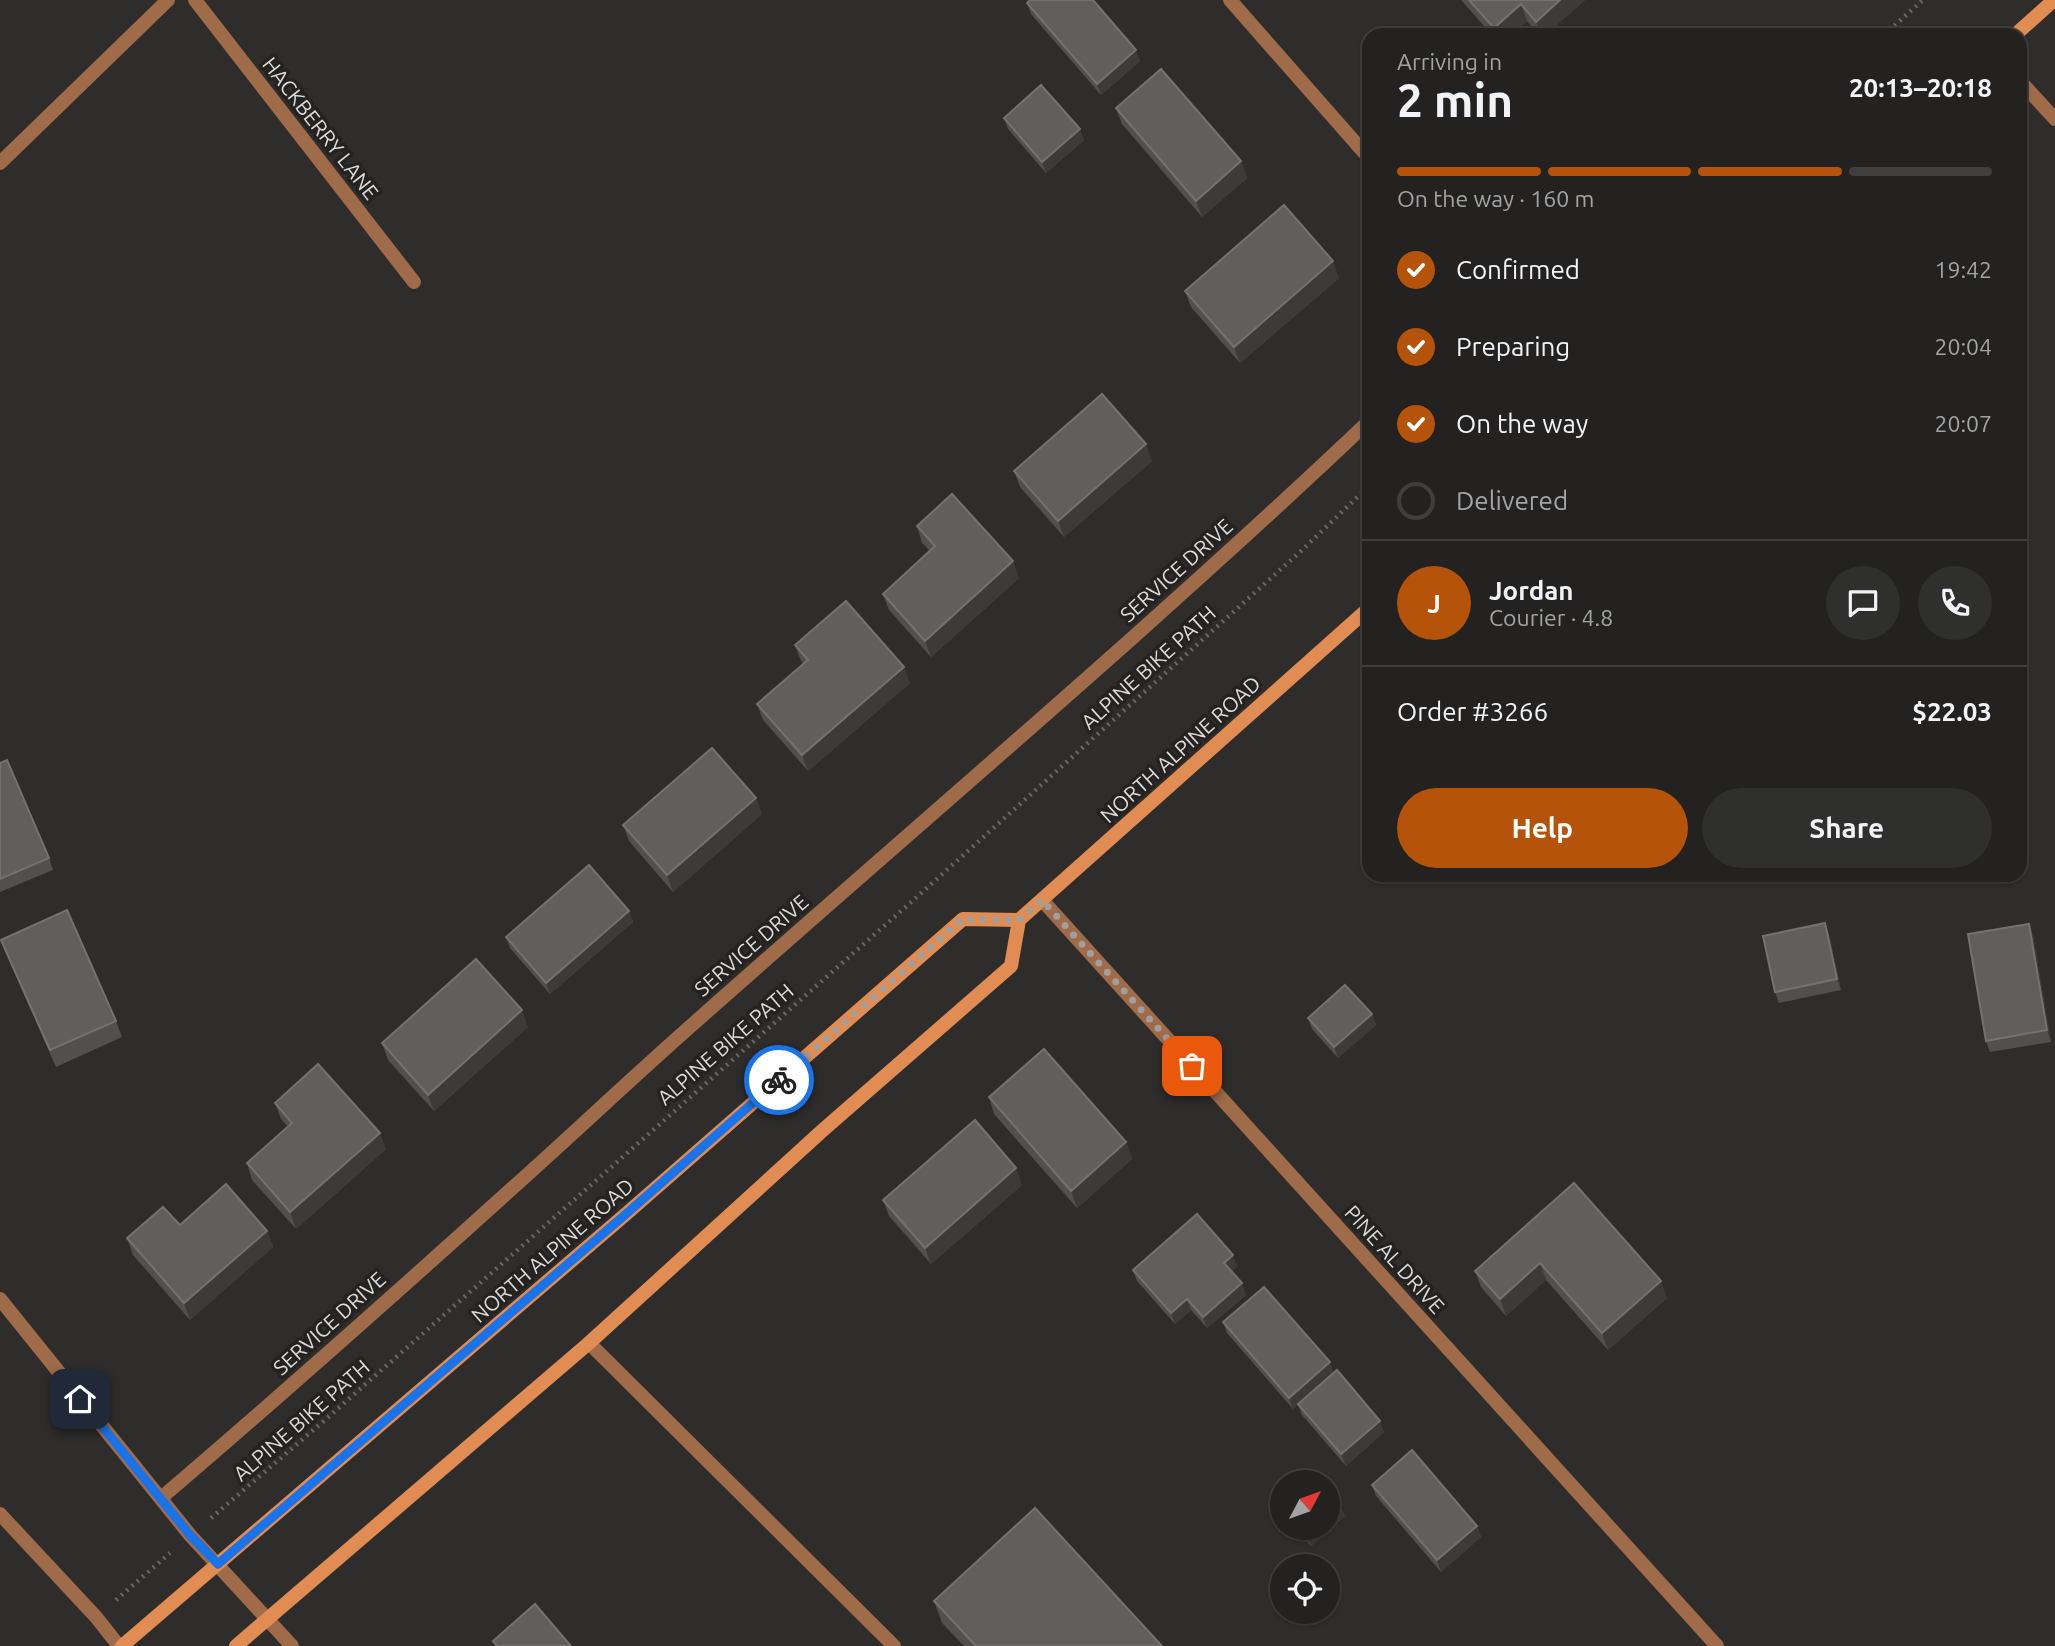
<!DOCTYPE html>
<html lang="en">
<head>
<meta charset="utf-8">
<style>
	body { margin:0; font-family:Ubuntu,sans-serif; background:#2f2f2d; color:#f1f3f6; height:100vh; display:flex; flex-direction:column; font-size:26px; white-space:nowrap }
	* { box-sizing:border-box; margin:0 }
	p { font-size:23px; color:#a3a4a5 }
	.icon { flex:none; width:38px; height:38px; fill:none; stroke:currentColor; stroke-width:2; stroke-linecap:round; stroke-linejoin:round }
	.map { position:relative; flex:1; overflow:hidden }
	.side { position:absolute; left:1362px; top:28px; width:665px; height:854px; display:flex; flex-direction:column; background:#232220; border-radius:21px; box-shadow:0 2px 5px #0004,0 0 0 2px #403f3e }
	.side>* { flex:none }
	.needle { width:46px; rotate:49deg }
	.controls { position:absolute; left:1270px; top:1470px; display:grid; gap:14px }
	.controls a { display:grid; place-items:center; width:70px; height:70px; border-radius:50%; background:#232220; box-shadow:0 2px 5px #0004,0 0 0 2px #403f3e; font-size:35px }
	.pin { position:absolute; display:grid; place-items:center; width:60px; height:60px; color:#fff; margin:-30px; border-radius:14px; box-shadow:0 4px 10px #0006 }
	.courier { position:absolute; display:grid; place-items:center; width:70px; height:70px; margin:-35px; border:5px solid #1a73e8; border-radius:50%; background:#fff; color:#222; box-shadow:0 2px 9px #0007 }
	.overview em { font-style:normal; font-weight:600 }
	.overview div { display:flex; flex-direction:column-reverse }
	.overview { display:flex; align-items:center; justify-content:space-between; height:119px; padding:0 35px }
	h1 { font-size:46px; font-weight:600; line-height:52px }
	.bar { display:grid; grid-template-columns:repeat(4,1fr); gap:10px 7px; align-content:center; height:84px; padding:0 35px }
	.bar i { height:9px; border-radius:5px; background:#403f3e }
	.bar .on { background:#b45309 }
	.bar p { grid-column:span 4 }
	.line { display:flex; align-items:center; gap:18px; padding:0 35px; border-top:2px solid #403f3e }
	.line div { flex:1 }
	.round { display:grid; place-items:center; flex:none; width:74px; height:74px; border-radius:37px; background:#2f2f2d }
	ol { padding:0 35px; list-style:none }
	li { display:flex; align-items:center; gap:21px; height:77px }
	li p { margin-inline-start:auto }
	li .icon { padding:7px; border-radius:50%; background:#b45309; color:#fff; stroke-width:4 }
	li:last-child { color:#a3a4a5 }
	li i { width:38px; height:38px; border:4px solid #403f3e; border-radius:50% }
	.primary-button { display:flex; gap:14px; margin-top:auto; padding:14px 35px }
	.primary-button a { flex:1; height:80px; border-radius:42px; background:#b45309; color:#fff; font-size:28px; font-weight:600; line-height:80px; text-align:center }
	.primary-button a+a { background:#2f2f2d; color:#f1f3f6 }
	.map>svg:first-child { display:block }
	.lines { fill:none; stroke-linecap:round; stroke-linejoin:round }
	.path { stroke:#696766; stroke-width:4.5; stroke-dasharray:2 5; stroke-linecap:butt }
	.service { stroke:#9f6b49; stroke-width:14 }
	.minor { stroke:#9f6b49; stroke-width:14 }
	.secondary { stroke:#e08c53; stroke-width:14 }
	.wall { fill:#524f4d }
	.shaded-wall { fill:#3d3b39 }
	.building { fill:#615e5c; stroke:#747270; stroke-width:2 }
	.done { stroke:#a19f9d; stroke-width:7; stroke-dasharray:0 12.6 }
	.route { stroke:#1a73e8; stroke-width:9 }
	.labels { text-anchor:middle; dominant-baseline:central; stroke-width:7; stroke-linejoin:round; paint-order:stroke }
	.street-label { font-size:21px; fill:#dedcdb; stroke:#252321 }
</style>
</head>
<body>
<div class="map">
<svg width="2055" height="1646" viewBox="0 0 2055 1646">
	<rect width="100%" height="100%" fill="#2f2d2b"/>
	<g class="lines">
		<g class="path">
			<path d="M1884,35L1923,0"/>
			<path d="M211,1518L325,1420L909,904L1301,551L1368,487"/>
			<path d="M116,1600L170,1553"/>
		</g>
		<g class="service">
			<path d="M589,1343L894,1646"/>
			<path d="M161,1498C278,1398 394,1295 508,1192C573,1134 636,1074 701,1017C924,819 1152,627 1368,422"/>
			<path d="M0,1514L96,1617L119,1646"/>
		</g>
		<g class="minor">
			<path d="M195,0L414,282"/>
			<path d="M1230,0L1368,157"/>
			<path d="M2020,81L2055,119"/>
			<path d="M0,163L168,0"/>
			<path d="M1042,900L1717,1646"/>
			<path d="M0,1299L190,1535L292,1646"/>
		</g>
		<g class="secondary">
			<path d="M2015,35L2054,0"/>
			<path d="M122,1646L626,1214L963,919L1019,920"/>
			<path d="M236,1646L589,1343L823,1130L1011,966L1019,920L1368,609"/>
		</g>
	</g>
	<g class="wall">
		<path d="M1461,0H1585L1545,35H1539L1527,21L1511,35H1492Z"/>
		<path d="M1027,3L1140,61L1101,95L1031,14Z"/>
		<path d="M1116,108L1241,161L1247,178L1202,217L1122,124Z"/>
		<path d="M1004,118L1084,140L1046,173L1008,129Z"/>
		<path d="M1339,278L1240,363L1191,307L1185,291Z"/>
		<path d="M1152,461L1064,537L1020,487L1014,471Z"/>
		<path d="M917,526L1019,578L931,657L889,610L883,594L930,551L922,543Z"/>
		<path d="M795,645L910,683L808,771L763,720L757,704L803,664L801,661Z"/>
		<path d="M0,763L49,858L53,870L0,892Z"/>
		<path d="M762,814L673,892L629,841L623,825Z"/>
		<path d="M629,911L633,922L550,994L510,948L506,937Z"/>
		<path d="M1829,934L1841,990L1779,1003L1775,992Z"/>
		<path d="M2033,935L2051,1042L1990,1052L1986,1041Z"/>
		<path d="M1,940L116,1021L122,1037L56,1067L7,956Z"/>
		<path d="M1372,1014L1376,1025L1338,1058L1312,1029L1308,1018Z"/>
		<path d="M528,1027L434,1111L388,1060L382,1043Z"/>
		<path d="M989,1097L1126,1142L1132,1159L1077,1208L994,1114Z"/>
		<path d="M275,1103L386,1149L296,1229L252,1180L247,1163L288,1127L281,1119Z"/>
		<path d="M1574,1183L1667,1298L1608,1350L1546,1280L1506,1316L1481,1287L1475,1271Z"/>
		<path d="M1022,1185L931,1264L889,1216L883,1200Z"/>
		<path d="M180,1225L267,1231L273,1247L190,1320L133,1255L127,1238Z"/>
		<path d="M1237,1266L1231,1272L1246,1295L1207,1328L1191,1310L1175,1324L1137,1281L1133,1270Z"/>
		<path d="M1223,1322L1334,1373L1384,1432L1346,1466L1302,1415L1298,1405L1293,1409L1227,1333Z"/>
		<path d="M1372,1485L1477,1526L1481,1537L1441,1572L1376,1496Z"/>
		<path d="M1345,1516L1311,1546L1295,1528H1328Z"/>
		<path d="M934,1601L1162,1646H964L942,1623Z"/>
	</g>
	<g class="shaded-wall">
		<path d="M1560,0H1585L1545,35H1541L1536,22Z"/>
		<path d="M1521,4L1527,21L1511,35H1497L1494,28Z"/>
		<path d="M1136,50L1140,61L1101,95L1097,84Z"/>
		<path d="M1080,129L1084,140L1046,173L1042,162Z"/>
		<path d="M1241,161L1247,178L1202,217L1196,201Z"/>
		<path d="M1333,261L1339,278L1240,363L1234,347Z"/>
		<path d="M1146,444L1152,461L1064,537L1058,521Z"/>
		<path d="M1013,561L1019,578L931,657L925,641Z"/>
		<path d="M904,667L910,683L808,771L802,755Z"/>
		<path d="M756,798L762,814L673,892L667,875Z"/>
		<path d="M629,911L633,922L550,994L546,983Z"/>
		<path d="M1825,923L1829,934L1841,990L1837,979Z"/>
		<path d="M2029,924L2033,935L2051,1042L2047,1030Z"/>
		<path d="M522,1010L528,1027L434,1111L428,1095Z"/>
		<path d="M1372,1014L1376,1025L1338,1058L1334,1047Z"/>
		<path d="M380,1133L386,1149L296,1229L290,1212Z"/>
		<path d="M1126,1142L1132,1159L1077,1208L1071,1191Z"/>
		<path d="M1016,1168L1022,1185L931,1264L925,1248Z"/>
		<path d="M267,1231L273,1247L190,1320L184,1303Z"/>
		<path d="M1233,1255L1237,1266L1228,1274L1224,1263Z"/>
		<path d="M1540,1263L1546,1280L1506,1316L1500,1299Z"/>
		<path d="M1661,1281L1667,1298L1608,1350L1602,1333Z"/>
		<path d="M1242,1283L1246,1295L1207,1328L1203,1317Z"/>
		<path d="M1187,1299L1191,1310L1175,1324L1171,1313Z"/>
		<path d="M1330,1362L1334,1374L1293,1409L1289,1398Z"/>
		<path d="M1380,1421L1384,1432L1346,1466L1341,1454Z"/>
		<path d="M1340,1505L1345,1516L1311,1546L1307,1535L1315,1528H1328V1516Z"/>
		<path d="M1477,1526L1481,1537L1441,1572L1437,1560Z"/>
	</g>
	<g class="building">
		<path d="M1030,0H1093L1136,50L1097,84L1027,3Z"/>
		<path d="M1469,0H1560L1536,22L1521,4L1494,28Z"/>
		<path d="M1161,69L1241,161L1196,201L1116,108Z"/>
		<path d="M1041,85L1080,129L1042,162L1004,118Z"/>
		<path d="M1284,205L1333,261L1234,347L1185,291Z"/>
		<path d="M1102,394L1146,444L1058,521L1014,471Z"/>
		<path d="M952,494L1013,561L925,641L883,594L935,546L917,526Z"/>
		<path d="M846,601L904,667L802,755L757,704L808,660L795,645Z"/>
		<path d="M712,748L756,798L667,875L623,825Z"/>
		<path d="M7,760L49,858L0,879V763Z"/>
		<path d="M589,865L629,911L546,983L506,937Z"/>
		<path d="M67,910L116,1021L50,1050L1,940Z"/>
		<path d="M1825,923L1837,979L1775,992L1763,936Z"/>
		<path d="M2029,924L2047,1030L1986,1041L1968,934Z"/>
		<path d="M476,959L522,1010L428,1095L382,1043Z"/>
		<path d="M1345,985L1372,1014L1334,1047L1308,1018Z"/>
		<path d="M1044,1049L1126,1142L1071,1191L989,1097Z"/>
		<path d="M318,1064L380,1133L290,1212L247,1163L292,1123L275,1103Z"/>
		<path d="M975,1120L1016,1168L925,1248L883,1200Z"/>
		<path d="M1574,1183L1661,1281L1602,1333L1540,1263L1500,1299L1475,1271Z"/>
		<path d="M226,1184L267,1231L184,1303L127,1238L163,1207L180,1225Z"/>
		<path d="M1197,1214L1233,1255L1224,1263L1242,1283L1203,1317L1187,1299L1171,1313L1133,1270Z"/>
		<path d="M1264,1287L1330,1362L1289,1398L1223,1322Z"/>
		<path d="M1337,1370L1380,1421L1341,1454L1298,1404Z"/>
		<path d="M1412,1450L1477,1526L1437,1560L1372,1485Z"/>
		<path d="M1313,1474L1320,1482H1304Z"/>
		<path d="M1328,1491L1340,1505L1328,1516Z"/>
		<path d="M1035,1508L1162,1646H976L934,1601Z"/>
		<path d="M1300,1528H1315L1307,1535Z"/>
		<path d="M535,1604L571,1646H497L493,1641Z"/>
	</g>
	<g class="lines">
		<path class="done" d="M779,1080L963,919L1019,920L1042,900L1192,1066"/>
		<path class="route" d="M80,1399L190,1535L218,1564L626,1214L779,1080"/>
	</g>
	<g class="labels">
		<g class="street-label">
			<text transform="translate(321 128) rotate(52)">HACKBERRY LANE</text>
			<text transform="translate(1176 570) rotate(-42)">SERVICE DRIVE</text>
			<text transform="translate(1148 667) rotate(-42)">ALPINE BIKE PATH</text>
			<text transform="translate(1180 749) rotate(-42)">NORTH ALPINE ROAD</text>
			<text transform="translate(751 945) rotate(-41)">SERVICE DRIVE</text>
			<text transform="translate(725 1044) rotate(-41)">ALPINE BIKE PATH</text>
			<text transform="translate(552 1250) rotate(-41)">NORTH ALPINE ROAD</text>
			<text transform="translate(1395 1259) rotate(48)">PINE AL DRIVE</text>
			<text transform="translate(329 1323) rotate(-42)">SERVICE DRIVE</text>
			<text transform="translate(301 1420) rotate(-41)">ALPINE BIKE PATH</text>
		</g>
	</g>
</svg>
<div class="controls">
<a><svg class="needle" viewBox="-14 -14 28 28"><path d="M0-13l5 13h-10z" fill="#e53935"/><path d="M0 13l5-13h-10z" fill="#a3a4a5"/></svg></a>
<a><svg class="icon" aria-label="locate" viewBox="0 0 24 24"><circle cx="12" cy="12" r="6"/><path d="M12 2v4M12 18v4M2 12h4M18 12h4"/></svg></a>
</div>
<div class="pin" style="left:1192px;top:1066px;background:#ea580c"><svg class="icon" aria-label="bag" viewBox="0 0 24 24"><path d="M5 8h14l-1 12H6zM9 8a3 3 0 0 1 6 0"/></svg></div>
<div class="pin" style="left:80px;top:1399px;background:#1f2937"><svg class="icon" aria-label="home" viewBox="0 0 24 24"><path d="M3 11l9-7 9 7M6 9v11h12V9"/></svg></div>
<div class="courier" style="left:779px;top:1080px"><svg class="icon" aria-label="bike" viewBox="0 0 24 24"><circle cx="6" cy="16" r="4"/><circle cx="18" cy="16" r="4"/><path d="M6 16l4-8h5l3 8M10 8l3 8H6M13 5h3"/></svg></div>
<section class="side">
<div class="overview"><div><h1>2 min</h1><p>Arriving in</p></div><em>20:13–20:18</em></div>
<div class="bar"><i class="on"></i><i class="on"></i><i class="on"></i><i></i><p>On the way · 160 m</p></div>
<ol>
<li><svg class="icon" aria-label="check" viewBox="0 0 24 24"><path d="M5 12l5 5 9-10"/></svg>Confirmed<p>19:42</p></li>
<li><svg class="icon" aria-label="check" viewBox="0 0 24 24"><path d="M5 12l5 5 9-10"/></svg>Preparing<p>20:04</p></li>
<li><svg class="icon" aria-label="check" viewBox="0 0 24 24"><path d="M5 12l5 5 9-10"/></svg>On the way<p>20:07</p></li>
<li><i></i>Delivered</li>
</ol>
<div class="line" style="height:126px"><b class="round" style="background:#b45309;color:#fff">J</b><div><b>Jordan</b><p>Courier · 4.8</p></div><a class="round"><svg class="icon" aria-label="chat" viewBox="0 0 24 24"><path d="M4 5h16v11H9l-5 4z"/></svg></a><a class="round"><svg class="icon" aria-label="phone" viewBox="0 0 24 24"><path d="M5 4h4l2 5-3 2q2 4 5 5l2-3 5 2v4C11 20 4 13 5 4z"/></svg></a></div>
<div class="line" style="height:91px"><div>Order #3266</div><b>$22.03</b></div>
<div class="primary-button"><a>Help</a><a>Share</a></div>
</section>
</div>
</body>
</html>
